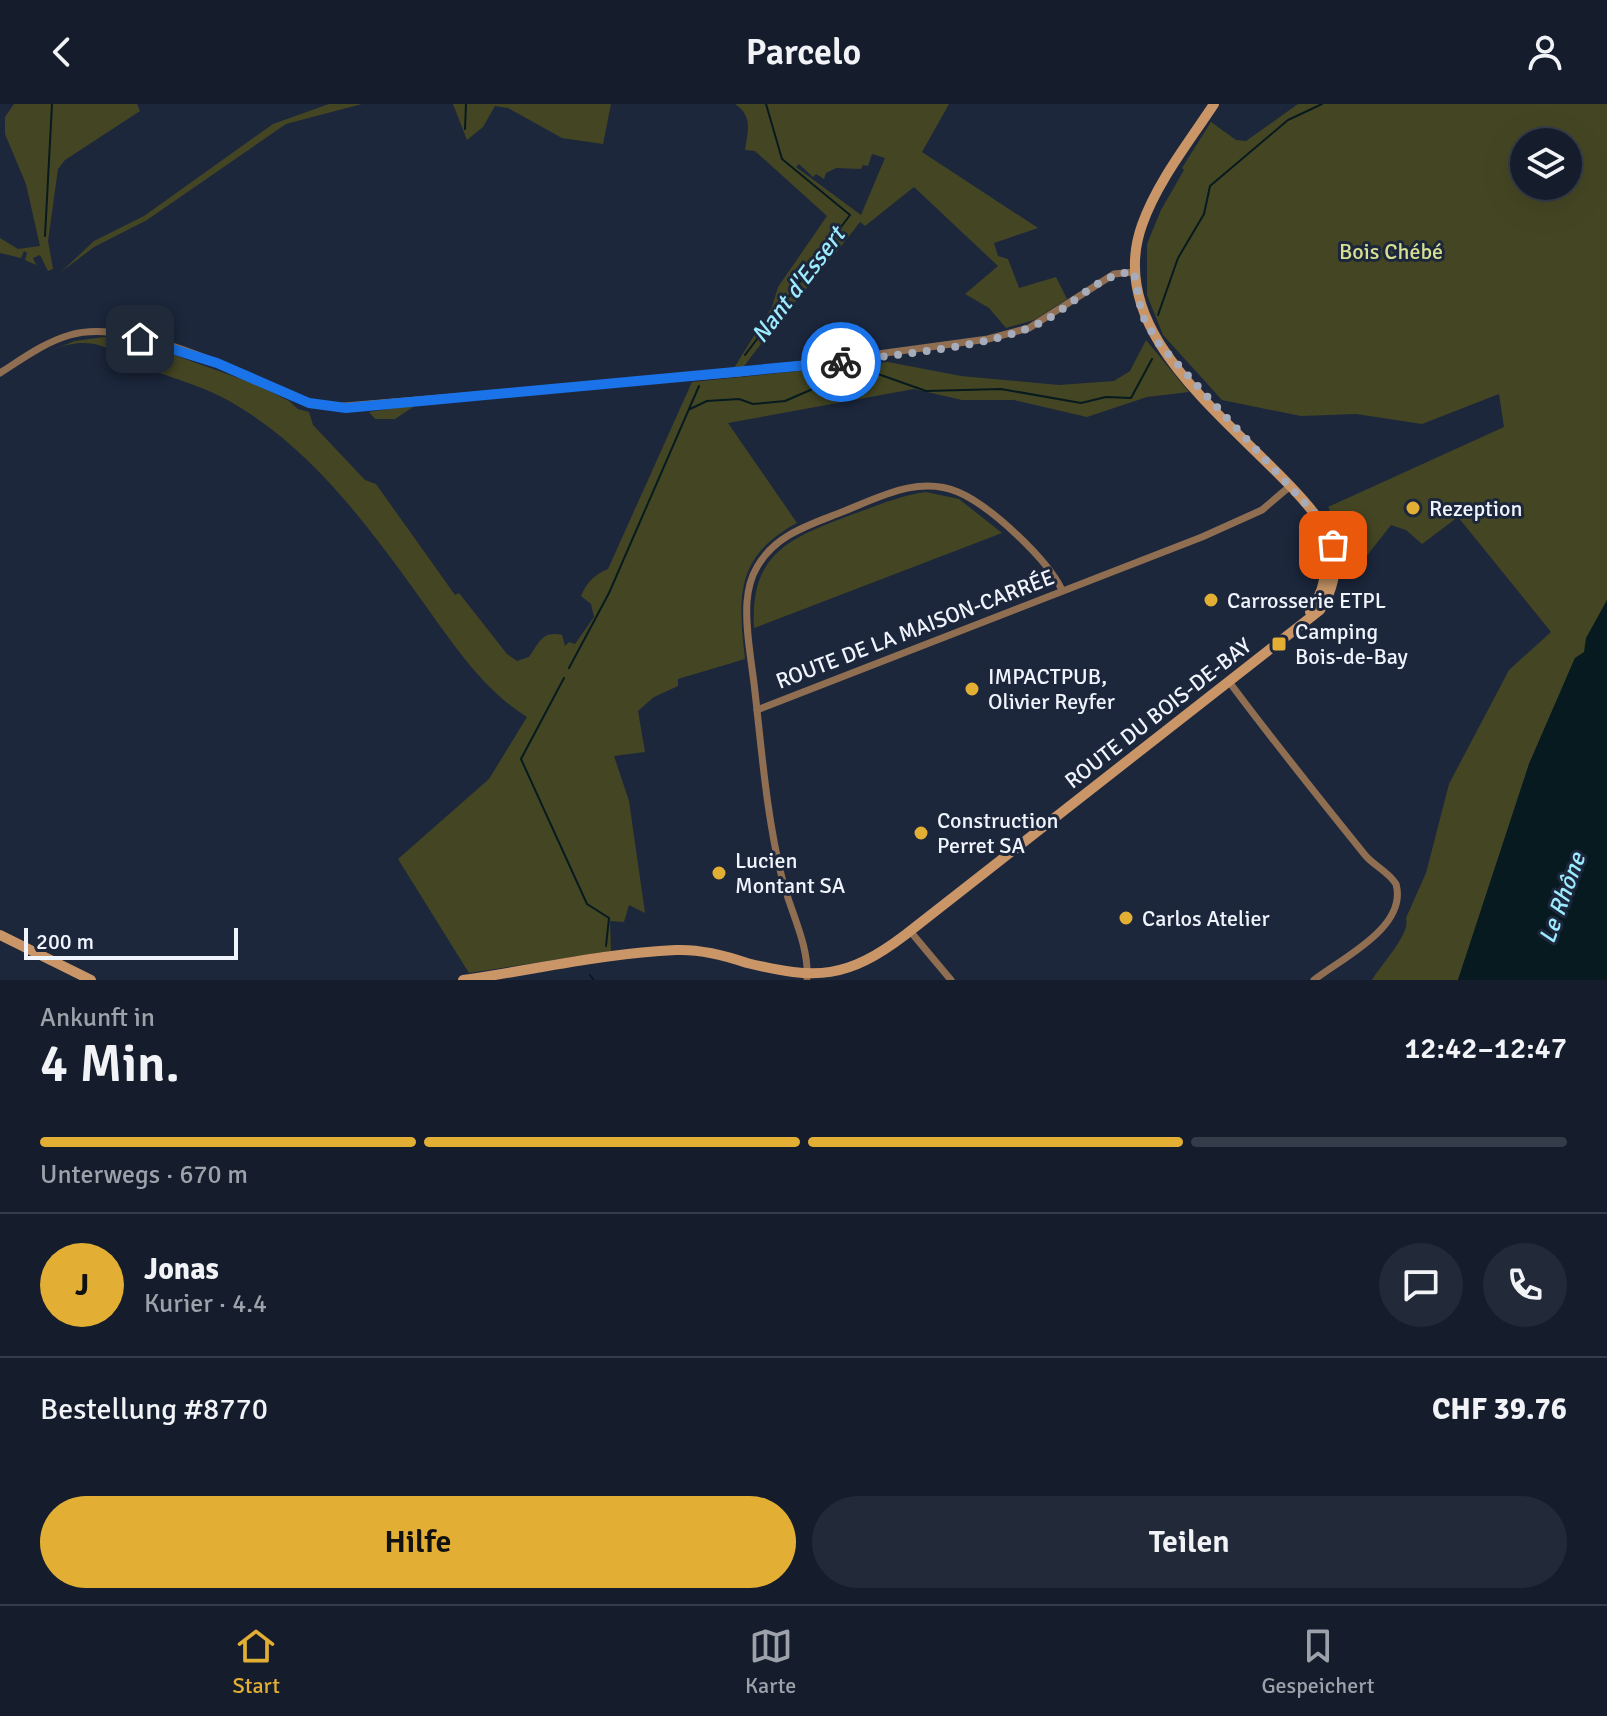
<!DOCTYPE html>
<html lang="de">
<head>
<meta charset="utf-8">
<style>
	body { margin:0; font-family:Signika,sans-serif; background:#222a39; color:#f1f3f6; height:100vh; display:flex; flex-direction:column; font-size:30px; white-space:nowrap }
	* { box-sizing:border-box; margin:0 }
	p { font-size:26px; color:#9da2aa }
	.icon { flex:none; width:44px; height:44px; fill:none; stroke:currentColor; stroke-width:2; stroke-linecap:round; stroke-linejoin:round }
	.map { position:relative; height:876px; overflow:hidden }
	.drawer { display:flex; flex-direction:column; background:#151d2d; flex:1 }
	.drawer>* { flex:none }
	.controls { position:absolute; left:1510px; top:24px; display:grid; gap:16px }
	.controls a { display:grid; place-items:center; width:72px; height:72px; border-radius:50%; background:#151d2d; box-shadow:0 8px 32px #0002,0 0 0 2px #343b49; font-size:40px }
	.scale { position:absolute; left:24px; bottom:20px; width:214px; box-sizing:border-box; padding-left:8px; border:4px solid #f0f4fd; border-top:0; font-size:22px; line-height:28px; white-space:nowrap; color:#f0f4fd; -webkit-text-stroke:6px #1c273c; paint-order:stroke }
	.pin { position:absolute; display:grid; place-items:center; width:68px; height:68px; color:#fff; margin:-34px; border-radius:16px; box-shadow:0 4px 12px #0006 }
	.courier { position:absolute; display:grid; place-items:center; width:80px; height:80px; margin:-40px; border:6px solid #1a73e8; border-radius:50%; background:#fff; color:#222; box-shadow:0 2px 10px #0007 }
	.overview em { font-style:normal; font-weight:600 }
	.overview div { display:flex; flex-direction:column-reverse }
	.overview { display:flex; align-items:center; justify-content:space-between; height:136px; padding:0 40px }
	h1 { font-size:52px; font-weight:600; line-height:60px }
	.bar { display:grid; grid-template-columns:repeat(4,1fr); gap:12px 8px; align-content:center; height:96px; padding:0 40px }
	.bar i { height:10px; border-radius:6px; background:#343b49 }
	.bar .selected { background:#e2af34 }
	.bar p { grid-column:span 4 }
	.line { display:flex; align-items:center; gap:20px; padding:0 40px; border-top:2px solid #343b49 }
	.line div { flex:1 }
	.round { display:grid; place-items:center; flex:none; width:84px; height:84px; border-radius:42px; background:#222a39 }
	.primary-button { display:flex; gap:16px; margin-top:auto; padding:16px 40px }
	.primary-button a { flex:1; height:92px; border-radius:48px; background:#e2af34; color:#111; font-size:32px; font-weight:600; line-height:92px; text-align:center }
	.primary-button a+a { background:#222a39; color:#f1f3f6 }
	header { display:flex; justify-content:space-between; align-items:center; height:104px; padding:0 40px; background:#151d2d; font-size:36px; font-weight:600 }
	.dock { display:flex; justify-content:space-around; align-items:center; height:112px; border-top:2px solid #343b49; background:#151d2d; font-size:22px; color:#9da2aa }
	.dock a { display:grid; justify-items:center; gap:4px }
	.dock .selected { color:#e2af34 }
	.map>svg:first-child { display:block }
	.green { fill:#444623; fill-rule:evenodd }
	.water { fill:#061a1f }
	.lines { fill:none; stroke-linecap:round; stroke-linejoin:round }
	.stream { stroke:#061a1f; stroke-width:2 }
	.street { stroke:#8f6e51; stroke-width:7 }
	.secondary { stroke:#ca9667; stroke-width:10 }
	.done { stroke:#a6acb9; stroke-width:8; stroke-dasharray:0 14.4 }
	.route { stroke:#1a73e8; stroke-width:10 }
	.poi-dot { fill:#e2af34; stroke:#1c273c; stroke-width:3 }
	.labels { text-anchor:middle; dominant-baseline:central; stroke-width:6; stroke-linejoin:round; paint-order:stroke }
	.park-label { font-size:22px; fill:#d8df90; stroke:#1c273c }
	.poi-label { font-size:22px; fill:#f0f4fd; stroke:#1c273c; text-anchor:start }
	.street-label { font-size:22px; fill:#f0f4fd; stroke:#1c273c }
	.water-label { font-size:24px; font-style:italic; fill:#9cebfe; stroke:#1c273c }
</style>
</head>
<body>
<header><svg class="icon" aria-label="back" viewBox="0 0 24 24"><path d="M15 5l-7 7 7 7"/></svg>Parcelo<svg class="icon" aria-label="person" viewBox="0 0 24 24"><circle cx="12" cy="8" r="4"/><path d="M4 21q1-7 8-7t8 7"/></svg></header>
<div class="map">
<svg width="1607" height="876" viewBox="0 0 1607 876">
	<rect width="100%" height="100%" fill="#1c273c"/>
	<g class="green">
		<path d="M14,0H137L140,7L65,56L58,65L48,137L53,165L48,167L40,151L33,154L36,161L25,156L27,149L24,147L21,154L0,149V134L18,145L40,142L26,80L5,30V13Z"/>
		<path d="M329,0H362L286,20L147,116L94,143L61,168L94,137L144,112L273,20Z"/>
		<path d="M453,0H611L603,40L562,34L508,4L495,2L483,23L467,36Z"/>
		<path d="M735,0H949L922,48L1038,124L994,139L998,152L1008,155L1019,184L1056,173L1067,195L1034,216L1006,224L989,204L965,190L998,162L914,83L865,122L860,118C821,169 780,213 742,265L734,264L772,203L778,183L827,112L755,47L745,46C748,27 753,12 735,0ZM872,50L885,54L861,111L796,63L799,60L813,73L816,70L824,75L826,69L836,64L861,65L863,61L868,62Z"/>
		<path d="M1298,0H1607V496L1584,549L1575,554L1529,660L1458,876H1372C1381,860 1411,830 1406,814L1426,769L1449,680L1509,566L1551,528L1458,413L1422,440L1406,426L1391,421L1362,458C1336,458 1339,431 1325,409L1330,406L1328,403L1504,323L1499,290L1422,320L1356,310L1301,312L1222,296L1163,231L1147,191V140L1161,106L1184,66L1182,64L1211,18L1236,36L1246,37ZM1524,38H1568V82H1524Z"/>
		<path d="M104,233L157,245L255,280L289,297L298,305L309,308L313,321L365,376L376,380L455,491L459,489L507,550L517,557L529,553C539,539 542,526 562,531L565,542L569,538L575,540L594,513L591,500L581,492C587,478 594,471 608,465L692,278L888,258L961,272L1059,281L1114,277L1130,267L1146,236L1189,288L1147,293L1087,313L1014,296H962L914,285L728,319L797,419C735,452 738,493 745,555L678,575V582L654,593L638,607L645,648L614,652L629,697L645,809L629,801L624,818L610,817L611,847L469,869L398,755L489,675L527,613C479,583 448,532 415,487C363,415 309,343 231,298C207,284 178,276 152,266C106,247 98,227 46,248L75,237Z"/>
		<path d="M416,301L395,315H375L369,308Z"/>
		<path d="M926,388L959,395L1002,429L754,524C750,451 787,435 848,412C874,403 898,392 926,388Z"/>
	</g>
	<path class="water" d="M1607,496V876H1458L1529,660L1575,554L1584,548L1586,534Z"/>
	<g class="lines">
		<g class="stream">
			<path d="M465,25L466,0"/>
			<path d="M45,132L52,0"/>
			<path d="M1158,211L1178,154L1204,110L1210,82L1288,16L1322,0"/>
			<path d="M745,251L850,111L782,55L766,0"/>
			<path d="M690,305L707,297L739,295L753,300L785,297L861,264L926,287L1001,285L1081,299L1106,293L1131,294L1152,255"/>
			<path d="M569,564L609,489L699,282"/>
			<path d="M564,574L521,655L587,800L609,814L606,842"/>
			<path d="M590,871L594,876"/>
		</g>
		<g class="street">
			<path d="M0,269C22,255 45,238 70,231C120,216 206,253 253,274C279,286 303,300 333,303L739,269L988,235L1029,224L1114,170L1134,168"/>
			<path d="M1230,579C1274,638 1319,694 1365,751C1374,762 1388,767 1396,780C1408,823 1342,854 1314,876"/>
			<path d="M757,606L1202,433L1262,406L1289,383"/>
			<path d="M910,827L951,876"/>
			<path d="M807,874C809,840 790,807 782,774C767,714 762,650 755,588C752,559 745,527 747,498C748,485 751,473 757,463C775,431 809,421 842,408C878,394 918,371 958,388C991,402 1047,455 1062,486"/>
		</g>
		<g class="secondary">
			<path d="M1310,508C1331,477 1330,448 1312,415"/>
			<path d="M0,831L91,876"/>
			<path d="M463,876C533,866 605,849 676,846C701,845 724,851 747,859C817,876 847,875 905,831L1320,506C1338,479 1339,452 1325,424C1266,336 1098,244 1142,121C1157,78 1189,38 1214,0"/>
		</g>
	</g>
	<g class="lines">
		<path class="done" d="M841,258C900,249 993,244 1044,217C1072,202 1101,168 1134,168L1142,211L1159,240L1316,411L1333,441"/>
		<path class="route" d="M140,235L217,259L309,299L346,304L841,258"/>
	</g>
	<g class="poi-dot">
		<circle cx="1413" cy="404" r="8"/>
		<circle cx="1211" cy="496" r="8"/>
		<rect x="1271" y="532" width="16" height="16" rx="4"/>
		<circle cx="972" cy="585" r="8"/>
		<circle cx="921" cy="729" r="8"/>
		<circle cx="719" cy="769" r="8"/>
		<circle cx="1126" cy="814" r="8"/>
	</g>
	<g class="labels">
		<g class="park-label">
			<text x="1391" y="147">Bois Chébé</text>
		</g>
		<g class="poi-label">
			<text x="1429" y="404">Rezeption</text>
			<text x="1227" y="496">Carrosserie ETPL</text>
			<text x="1295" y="527">Camping<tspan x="1295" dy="25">Bois-de-Bay</tspan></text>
			<text x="988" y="572">IMPACTPUB,<tspan x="988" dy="25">Olivier Reyfer</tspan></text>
			<text x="937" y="716">Construction<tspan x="937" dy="25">Perret SA</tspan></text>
			<text x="735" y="756">Lucien<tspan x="735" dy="25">Montant SA</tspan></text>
			<text x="1142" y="814">Carlos Atelier</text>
		</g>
		<g class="street-label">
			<text transform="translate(915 525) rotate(-21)">ROUTE DE LA MAISON-CARRÉE</text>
			<text transform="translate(1158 609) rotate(-38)">ROUTE DU BOIS-DE-BAY</text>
		</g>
		<g class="water-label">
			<text transform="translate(798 181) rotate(-53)">Nant d'Essert</text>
			<text transform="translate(1562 794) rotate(-70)">Le Rhône</text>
		</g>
	</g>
</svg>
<div class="controls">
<a><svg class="icon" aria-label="layers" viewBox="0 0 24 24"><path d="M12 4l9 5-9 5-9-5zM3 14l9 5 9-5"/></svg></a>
</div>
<div class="scale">200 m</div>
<div class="pin" style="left:1333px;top:441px;background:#ea580c"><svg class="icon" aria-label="bag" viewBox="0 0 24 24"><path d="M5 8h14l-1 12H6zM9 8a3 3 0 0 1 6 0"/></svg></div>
<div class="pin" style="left:140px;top:235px;background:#1f2937"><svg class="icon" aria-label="home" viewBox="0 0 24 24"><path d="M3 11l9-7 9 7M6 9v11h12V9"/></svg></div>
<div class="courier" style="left:841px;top:258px"><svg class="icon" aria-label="bike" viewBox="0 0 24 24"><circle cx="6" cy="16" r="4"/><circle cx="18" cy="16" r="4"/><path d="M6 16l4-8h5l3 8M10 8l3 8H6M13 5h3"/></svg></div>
</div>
<section class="drawer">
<div class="overview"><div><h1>4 Min.</h1><p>Ankunft in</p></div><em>12:42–12:47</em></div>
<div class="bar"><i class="selected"></i><i class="selected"></i><i class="selected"></i><i></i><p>Unterwegs · 670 m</p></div>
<div class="line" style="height:144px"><b class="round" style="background:#e2af34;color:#111">J</b><div><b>Jonas</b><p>Kurier · 4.4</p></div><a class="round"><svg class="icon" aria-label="chat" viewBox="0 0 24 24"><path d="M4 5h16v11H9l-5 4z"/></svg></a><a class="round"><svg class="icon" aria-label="phone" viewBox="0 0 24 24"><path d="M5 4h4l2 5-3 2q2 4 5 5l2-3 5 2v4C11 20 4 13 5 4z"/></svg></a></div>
<div class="line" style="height:104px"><div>Bestellung #8770</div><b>CHF 39.76</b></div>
<div class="primary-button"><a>Hilfe</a><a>Teilen</a></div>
</section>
<nav class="dock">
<a class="selected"><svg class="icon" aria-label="home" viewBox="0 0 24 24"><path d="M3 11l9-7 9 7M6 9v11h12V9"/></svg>Start</a>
<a><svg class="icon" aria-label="map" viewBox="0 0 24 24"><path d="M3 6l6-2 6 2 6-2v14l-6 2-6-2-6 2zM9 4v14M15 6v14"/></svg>Karte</a>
<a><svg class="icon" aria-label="saved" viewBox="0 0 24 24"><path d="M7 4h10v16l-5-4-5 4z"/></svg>Gespeichert</a>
</nav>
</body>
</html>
